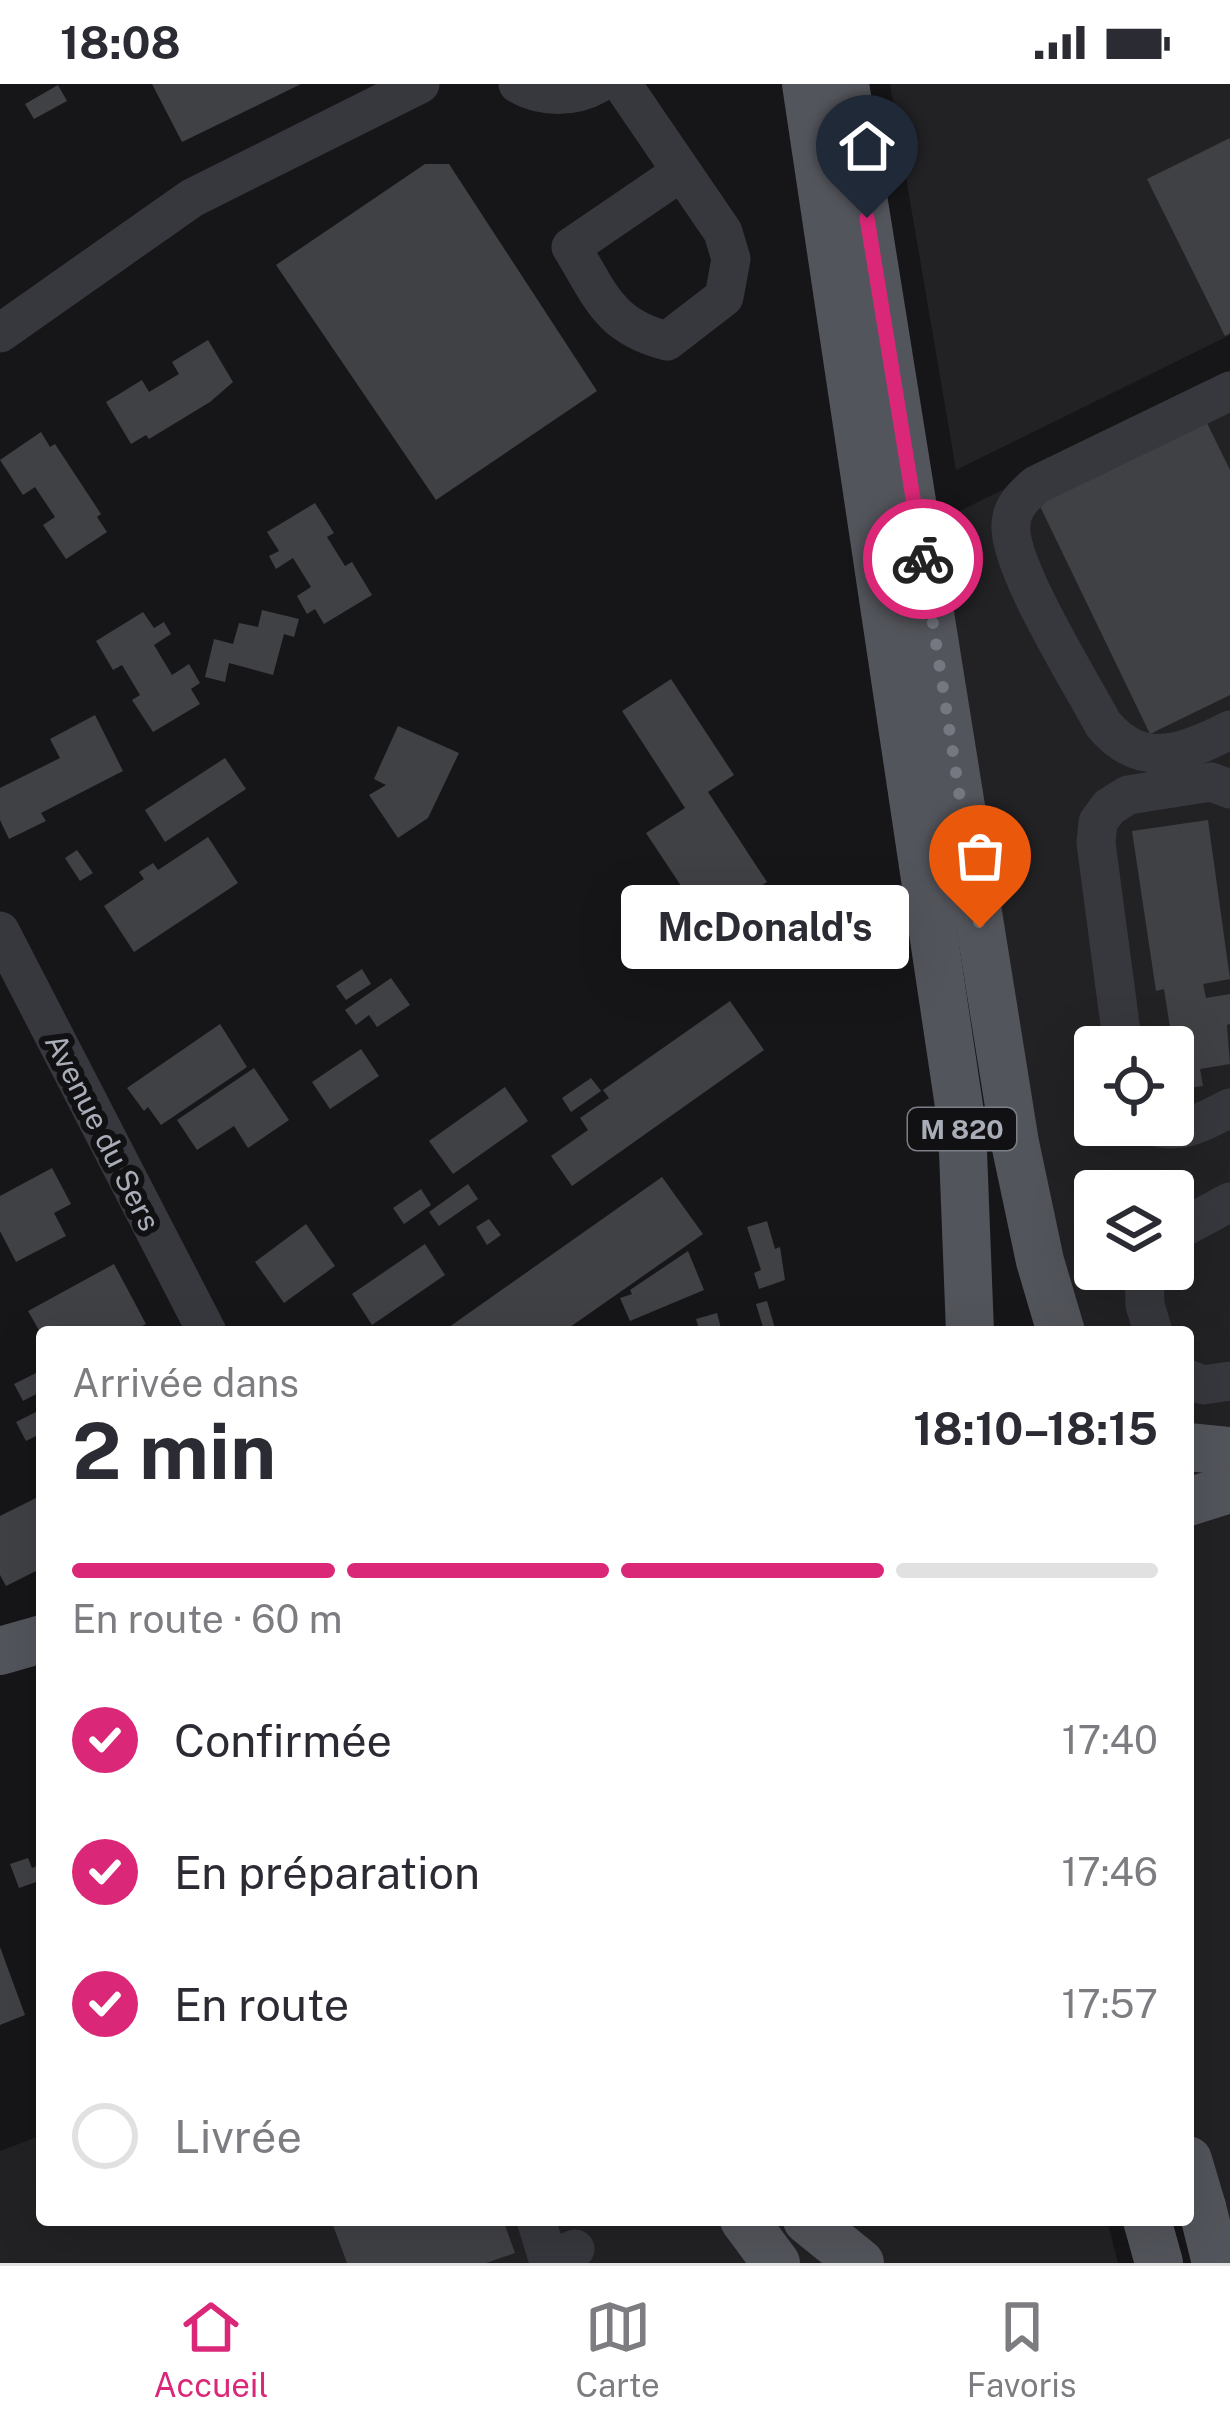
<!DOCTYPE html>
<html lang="fr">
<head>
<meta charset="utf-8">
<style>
	body { margin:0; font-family:"Public Sans",sans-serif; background:#f2f2f3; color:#2b2b33; height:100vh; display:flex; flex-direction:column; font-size:45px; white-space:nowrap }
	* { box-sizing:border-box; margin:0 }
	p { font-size:39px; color:#7c7c81 }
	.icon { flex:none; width:66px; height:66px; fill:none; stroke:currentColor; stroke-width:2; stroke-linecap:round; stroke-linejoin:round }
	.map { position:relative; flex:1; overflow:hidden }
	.drawer { position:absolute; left:36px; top:1242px; width:1158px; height:900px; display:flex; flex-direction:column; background:#fff; border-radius:12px; box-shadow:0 12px 48px #0002 }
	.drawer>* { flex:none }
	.fabs { position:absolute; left:1074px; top:942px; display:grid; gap:24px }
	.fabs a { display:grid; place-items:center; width:120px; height:120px; border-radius:12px; background:#fff; box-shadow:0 12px 48px #0002; font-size:60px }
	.pin { position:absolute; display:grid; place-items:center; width:102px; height:102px; color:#fff; margin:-123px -51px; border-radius:50% 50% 50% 0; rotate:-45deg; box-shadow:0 0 12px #0007 }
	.pin .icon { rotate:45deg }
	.courier { position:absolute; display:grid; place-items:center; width:120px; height:120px; margin:-60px; border:9px solid #db2777; border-radius:50%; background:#fff; color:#222; box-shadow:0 3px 15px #0007 }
	.bubble { position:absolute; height:84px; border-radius:12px; background:#fff; box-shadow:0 12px 48px #0002; font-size:39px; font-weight:700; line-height:84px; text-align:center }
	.headline em { font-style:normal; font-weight:700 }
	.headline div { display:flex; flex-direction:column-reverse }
	.headline { display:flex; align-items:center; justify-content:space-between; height:204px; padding:0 36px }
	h1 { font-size:78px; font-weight:700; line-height:90px }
	.bar { display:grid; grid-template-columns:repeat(4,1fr); gap:18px 12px; align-content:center; height:144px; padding:0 36px }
	.bar i { height:15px; border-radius:9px; background:#e1e1e2 }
	.bar .current { background:#db2777 }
	.bar p { grid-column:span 4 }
	ol { padding:0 36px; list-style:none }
	li { display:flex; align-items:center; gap:36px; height:132px }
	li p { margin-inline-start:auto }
	li .icon { padding:12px; border-radius:50%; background:#db2777; color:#fff; stroke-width:4 }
	li:last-child { color:#7c7c81 }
	li i { width:66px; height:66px; border:6px solid #e1e1e2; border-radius:50% }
	.status { display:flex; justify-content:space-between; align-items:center; height:84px; padding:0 60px; background:#fff; direction:ltr }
	.status svg { height:33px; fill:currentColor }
	.tab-bar { display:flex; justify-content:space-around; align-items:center; height:168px; border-top:3px solid #e1e1e2; background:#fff; font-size:33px; color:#7c7c81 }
	.tab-bar a { display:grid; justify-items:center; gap:6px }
	.tab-bar .current { color:#db2777 }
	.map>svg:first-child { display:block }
	.built { fill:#222225; fill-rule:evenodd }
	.building { fill:#404145 }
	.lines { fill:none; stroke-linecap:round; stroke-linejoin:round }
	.minor { stroke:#37383d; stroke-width:39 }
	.major { stroke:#53555c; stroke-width:48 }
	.major-bridge { stroke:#53555c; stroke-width:48 }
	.done { stroke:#757880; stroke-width:12; stroke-dasharray:0 21.6 }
	.route { stroke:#db2777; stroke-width:15 }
	.labels { text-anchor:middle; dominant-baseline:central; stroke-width:12; stroke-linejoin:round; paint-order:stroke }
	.shield { fill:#111113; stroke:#7b7e86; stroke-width:3 }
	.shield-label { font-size:27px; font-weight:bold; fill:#a8adb8 }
	.street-label { font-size:30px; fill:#a8adb8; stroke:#111113 }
</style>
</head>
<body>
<div class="status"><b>18:08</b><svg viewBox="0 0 49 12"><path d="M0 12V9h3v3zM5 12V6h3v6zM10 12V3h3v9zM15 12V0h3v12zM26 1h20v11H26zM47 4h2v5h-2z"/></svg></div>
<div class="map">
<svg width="1230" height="2179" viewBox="0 0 1230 2179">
	<rect width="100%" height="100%" fill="#161618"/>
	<g class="built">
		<path d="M890,0H1230V251L956,386Z"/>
		<path d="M1230,294V2179L1188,2076V1248H1043L919,447ZM1095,963H1173V1041H1095ZM1095,1107H1173V1185H1095Z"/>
		<path d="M42,2051V2136H1107L1118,2179H0V2067Z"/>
	</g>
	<g class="building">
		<path d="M152,0H301L182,58Z"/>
		<path d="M58,1L67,17L34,35L25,20Z"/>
		<path d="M1230,54V249L1225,252L1147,95Z"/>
		<path d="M425,80H449L597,307L436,416L276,181Z"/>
		<path d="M208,256L233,298L210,318L149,355L146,351L131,360L106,318L142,296L149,308L179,290L172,278Z"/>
		<path d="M1204,333L1230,386V611L1150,650L1036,414Z"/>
		<path d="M41,348L50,363L55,360L101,430L97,433L107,448L66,475L43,441L55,433L35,403L23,411L0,376Z"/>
		<path d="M315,419L334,449L327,453L345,482L352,478L372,511L324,540L315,525L307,530L297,512L311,503L293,474L276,485L269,472L279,467L267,448Z"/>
		<path d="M262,526L299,535L294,553L284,550L273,591L229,579L225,598L205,593L214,555L233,560L239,539L258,543Z"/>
		<path d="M143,528L154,544L164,538L171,550L154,561L172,591L189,580L200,599L191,605L200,620L153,648L132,616L140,611L122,581L113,586L96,557Z"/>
		<path d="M671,595L734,691L708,708L767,798L705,838L646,749L685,724L622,627Z"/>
		<path d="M95,631L123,687L41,729L46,737L9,755L0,736V704L60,674L50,655Z"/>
		<path d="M398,642L459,669L428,734L398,754L369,711L386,701L374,695Z"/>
		<path d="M225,674L246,705L165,758L145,726Z"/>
		<path d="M1208,736L1230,895L1203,900L1206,914L1230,910V940L1227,941L1230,980L1200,985L1203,1002L1173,1006V963H1141L1139,955L1171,950L1164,905L1156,907L1132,747Z"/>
		<path d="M208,753L238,799L134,868L104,822L144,795L139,788L153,779L158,786Z"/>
		<path d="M77,766L93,789L80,797L65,774Z"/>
		<path d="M362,885L371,900L346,916L336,902Z"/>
		<path d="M391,894L410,921L377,943L369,931L356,941L345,926Z"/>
		<path d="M730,917L764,966L572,1102L551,1072L588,1046L580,1034L609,1014L603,1006Z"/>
		<path d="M220,940L247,983L161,1041L148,1023L144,1027L127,1004Z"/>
		<path d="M361,965L379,992L330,1025L312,998Z"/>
		<path d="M254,984L289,1036L248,1064L234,1042L197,1066L177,1036Z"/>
		<path d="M591,994L601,1007L571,1028L562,1014Z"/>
		<path d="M505,1003L528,1037L453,1090L429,1057Z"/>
		<path d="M52,1084L71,1120L54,1129L66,1152L16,1178L0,1147V1112Z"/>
		<path d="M662,1093L703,1150L563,1248H442Z"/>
		<path d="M468,1100L478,1115L439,1142L429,1128Z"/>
		<path d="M421,1105L431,1121L404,1140L393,1124Z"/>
		<path d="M489,1135L501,1151L487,1161L476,1143Z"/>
		<path d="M767,1137L775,1165L780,1163L785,1196L759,1205L754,1189L761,1186L747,1143Z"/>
		<path d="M306,1140L335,1182L284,1219L255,1178Z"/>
		<path d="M425,1160L445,1191L372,1241L352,1210Z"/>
		<path d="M688,1167L704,1206L630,1237L620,1214L632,1210L630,1206Z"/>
		<path d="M114,1180L146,1240L131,1248H40L28,1227Z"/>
		<path d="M767,1217L776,1248H749L763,1243L756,1220Z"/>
		<path d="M717,1229L722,1248H700L696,1235Z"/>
		<path d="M42,1286V1307L23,1317L14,1300Z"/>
		<path d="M42,1325V1349L26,1357L16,1338Z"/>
		<path d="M42,1411V1484L6,1502L0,1491V1432Z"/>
		<path d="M28,1774L32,1784L42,1780V1796L19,1804L10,1780Z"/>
		<path d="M0,1863L25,1931L0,1941Z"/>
		<path d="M331,2136H503L515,2169L486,2179H347Z"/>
	</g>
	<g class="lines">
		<g class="minor">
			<path d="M518,0C542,14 574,14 598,0"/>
			<path d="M622,0L723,148L731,175L724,213L667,257C608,242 601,211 571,163L681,88"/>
			<path d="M0,249L192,114L420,0"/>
			<path d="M1230,307L1036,401C1024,412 1012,422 1011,440C1007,481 1081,598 1103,640C1141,686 1183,670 1230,646"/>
			<path d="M0,847L207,1248"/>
			<path d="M1123,963L1096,759L1098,738L1109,723L1128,711L1211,698L1230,705"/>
			<path d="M1150,1041C1182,1052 1202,1038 1230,1024"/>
			<path d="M1173,1149L1230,1118"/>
			<path d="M1144,1185L1145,1221L1153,1248"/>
			<path d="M1188,1295L1203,1301L1230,1297"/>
			<path d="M536,2136L548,2175L575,2165"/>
		</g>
		<g class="major">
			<path d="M806,0L962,1042L970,1248"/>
			<path d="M845,0L1015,1059L1040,1177L1061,1248"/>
			<path d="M1188,1363L1230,1367"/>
			<path d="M1188,1418L1230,1405"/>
			<path d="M0,1567L42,1555"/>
			<path d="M1188,2076L1202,2123"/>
			<path d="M744,2136L776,2179"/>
			<path d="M807,2136L860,2179"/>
			<path d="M1147,2136L1159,2179"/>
		</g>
		<path class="major-bridge" d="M1202,2123L1216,2179"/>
	</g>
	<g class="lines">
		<path class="done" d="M923,475L980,844"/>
		<path class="route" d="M867,134L923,475"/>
	</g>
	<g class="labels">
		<rect class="shield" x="908" y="1024" width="108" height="42" rx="9"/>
		<g class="shield-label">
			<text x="962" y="1045">M 820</text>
		</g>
		<g class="street-label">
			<text transform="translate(103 1048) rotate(63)">Avenue du Sers</text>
		</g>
	</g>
</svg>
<div class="fabs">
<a><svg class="icon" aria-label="locate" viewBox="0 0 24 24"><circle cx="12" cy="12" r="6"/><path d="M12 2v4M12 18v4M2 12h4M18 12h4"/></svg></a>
<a><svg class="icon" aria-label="layers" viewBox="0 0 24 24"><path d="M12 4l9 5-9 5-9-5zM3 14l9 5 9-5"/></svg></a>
</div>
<div class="pin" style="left:980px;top:844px;background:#ea580c"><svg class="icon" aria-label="bag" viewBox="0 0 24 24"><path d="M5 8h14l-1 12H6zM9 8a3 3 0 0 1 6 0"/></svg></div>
<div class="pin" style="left:867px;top:134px;background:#1f2937"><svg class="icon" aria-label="home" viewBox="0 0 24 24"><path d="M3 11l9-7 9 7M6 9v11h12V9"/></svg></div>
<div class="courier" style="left:923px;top:475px"><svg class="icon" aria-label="bike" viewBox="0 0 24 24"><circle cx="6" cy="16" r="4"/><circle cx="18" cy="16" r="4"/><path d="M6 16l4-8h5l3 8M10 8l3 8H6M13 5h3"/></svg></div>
<div class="bubble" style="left:621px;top:801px;width:288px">McDonald's</div>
<section class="drawer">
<div class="headline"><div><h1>2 min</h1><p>Arrivée dans</p></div><em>18:10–18:15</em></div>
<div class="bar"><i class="current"></i><i class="current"></i><i class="current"></i><i></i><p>En route · 60 m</p></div>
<ol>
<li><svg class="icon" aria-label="check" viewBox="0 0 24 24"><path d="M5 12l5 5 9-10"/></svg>Confirmée<p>17:40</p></li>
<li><svg class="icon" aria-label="check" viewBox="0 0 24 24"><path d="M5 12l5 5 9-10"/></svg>En préparation<p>17:46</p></li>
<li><svg class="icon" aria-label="check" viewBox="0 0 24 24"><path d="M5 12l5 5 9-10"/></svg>En route<p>17:57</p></li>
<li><i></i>Livrée</li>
</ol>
</section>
</div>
<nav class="tab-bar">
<a class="current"><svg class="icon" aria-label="home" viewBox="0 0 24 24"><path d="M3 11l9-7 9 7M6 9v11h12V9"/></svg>Accueil</a>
<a><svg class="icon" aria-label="map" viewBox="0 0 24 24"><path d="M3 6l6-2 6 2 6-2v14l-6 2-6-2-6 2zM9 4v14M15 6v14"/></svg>Carte</a>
<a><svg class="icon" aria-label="saved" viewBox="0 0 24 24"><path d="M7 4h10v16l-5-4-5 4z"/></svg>Favoris</a>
</nav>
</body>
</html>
